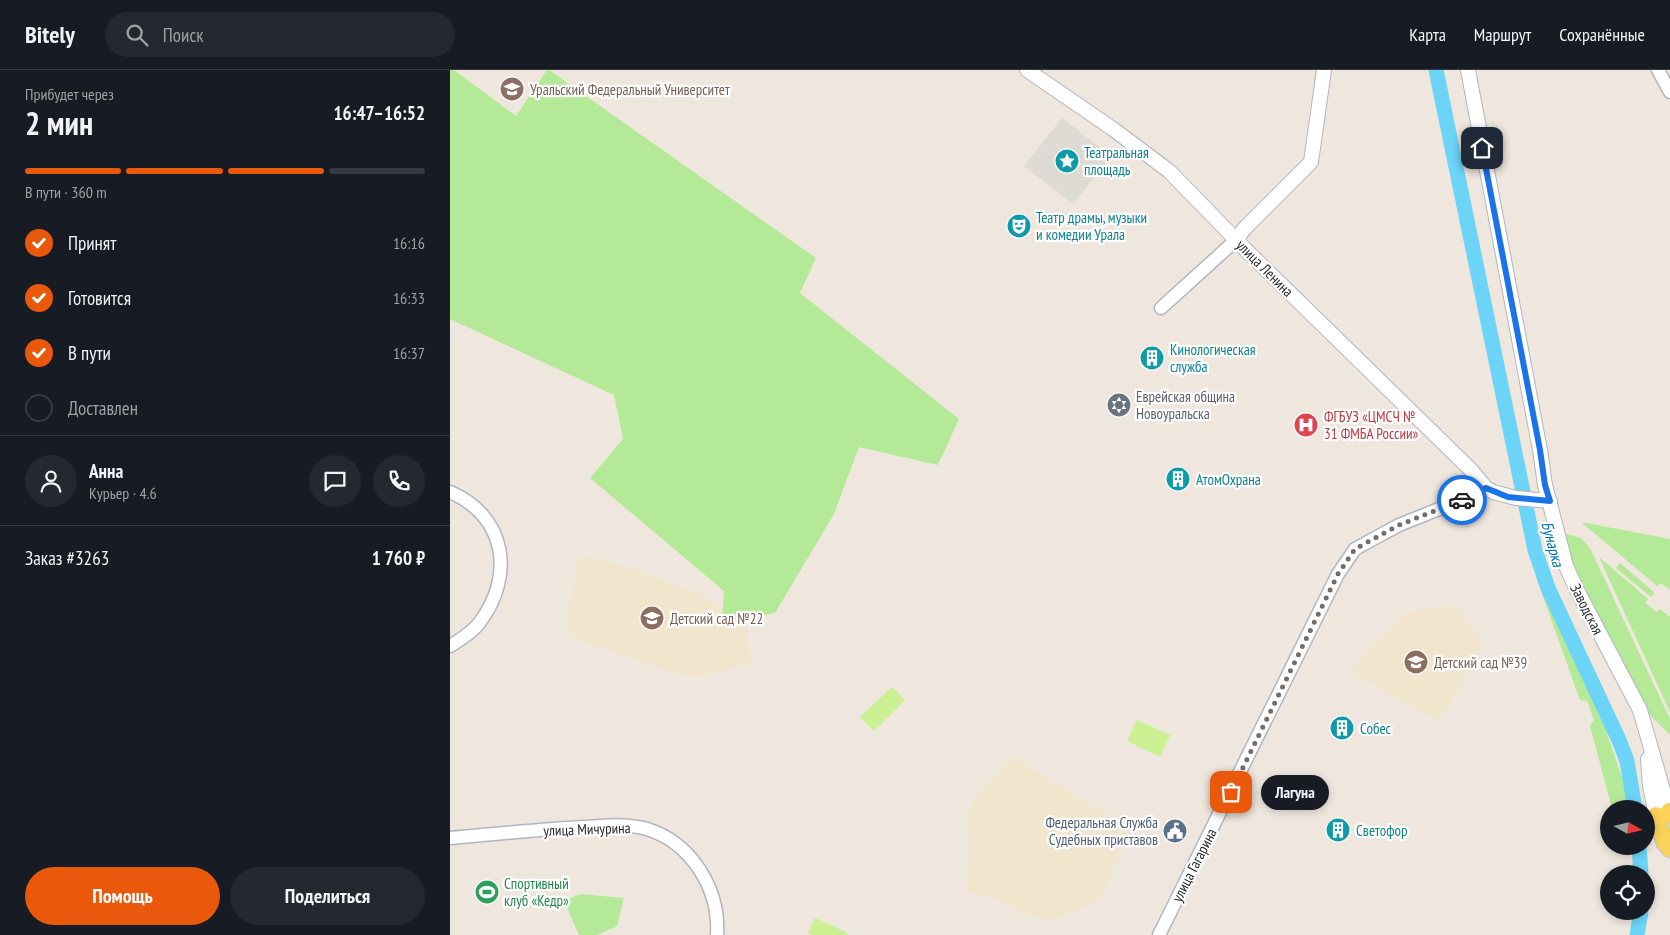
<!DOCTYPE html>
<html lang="ru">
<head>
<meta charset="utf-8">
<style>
	body { margin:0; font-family:"PT Sans Narrow",sans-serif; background:#242831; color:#f1f3f6; height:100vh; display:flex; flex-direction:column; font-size:19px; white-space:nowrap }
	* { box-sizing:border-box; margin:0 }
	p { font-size:16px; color:#9ea1a6 }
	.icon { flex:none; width:28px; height:28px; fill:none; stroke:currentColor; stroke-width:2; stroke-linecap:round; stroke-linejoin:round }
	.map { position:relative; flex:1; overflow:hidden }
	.side { display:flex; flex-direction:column; background:#171b24; width:450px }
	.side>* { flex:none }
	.needle { width:32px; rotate:98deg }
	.buttons { position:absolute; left:1150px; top:730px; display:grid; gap:10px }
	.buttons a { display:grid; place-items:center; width:55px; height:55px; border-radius:50%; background:#171b24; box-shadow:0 2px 8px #0003; font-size:25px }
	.pin { position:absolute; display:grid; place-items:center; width:42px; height:42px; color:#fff; margin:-21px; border-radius:10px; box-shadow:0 2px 8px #0006 }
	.courier { position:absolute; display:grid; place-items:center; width:50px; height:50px; margin:-25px; border:4px solid #1a73e8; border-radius:50%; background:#fff; color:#222; box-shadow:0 1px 6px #0007 }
	.bubble { position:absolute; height:35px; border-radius:18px; background:#171b24; box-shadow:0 2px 8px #0003; font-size:16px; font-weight:600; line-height:35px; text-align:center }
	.headline em { font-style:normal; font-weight:600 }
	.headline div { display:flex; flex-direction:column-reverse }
	.headline { display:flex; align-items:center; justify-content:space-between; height:85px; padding:0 25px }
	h1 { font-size:32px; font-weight:600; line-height:38px }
	.bar { display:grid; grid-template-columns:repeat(4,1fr); gap:8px 5px; align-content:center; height:60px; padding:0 25px }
	.bar i { height:6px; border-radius:4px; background:#363941 }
	.bar .on { background:#ea580c }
	.bar p { grid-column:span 4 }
	.line { display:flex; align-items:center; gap:12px; padding:0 25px; border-top:1px solid #363941 }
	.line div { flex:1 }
	.round { display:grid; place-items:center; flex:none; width:52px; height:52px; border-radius:26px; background:#242831 }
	ol { padding:0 25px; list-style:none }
	li { display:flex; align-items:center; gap:15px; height:55px }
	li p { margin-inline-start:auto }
	li .icon { padding:5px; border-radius:50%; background:#ea580c; color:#fff; stroke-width:4 }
	li:last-child { color:#9ea1a6 }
	li i { width:28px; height:28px; border:2px solid #363941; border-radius:50% }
	.primary-button { display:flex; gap:10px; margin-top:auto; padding:10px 25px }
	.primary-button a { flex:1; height:58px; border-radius:30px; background:#ea580c; color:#fff; font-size:20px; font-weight:600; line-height:58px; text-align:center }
	.primary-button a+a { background:#242831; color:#f1f3f6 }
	header { display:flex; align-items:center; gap:30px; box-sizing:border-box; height:70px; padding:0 25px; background:#171b24; border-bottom:1px solid #363941 }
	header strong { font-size:24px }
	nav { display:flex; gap:28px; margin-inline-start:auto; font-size:18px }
	.search { width:350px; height:45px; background:#242831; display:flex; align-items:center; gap:12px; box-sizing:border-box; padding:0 18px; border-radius:28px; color:#9ea1a6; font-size:19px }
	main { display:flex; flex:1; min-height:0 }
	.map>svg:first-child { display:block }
	.education { fill:#f1e5cd }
	.green { fill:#b4e997 }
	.pitch { fill:#caf092 }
	.plaza { fill:#dedbd5 }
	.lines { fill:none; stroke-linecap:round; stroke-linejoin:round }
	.river { stroke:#6bd4f7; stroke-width:15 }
	.tertiary-casing { stroke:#b2b5c1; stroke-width:15 }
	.secondary-casing { stroke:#b2b5c1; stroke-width:16 }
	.primary-casing { stroke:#c8c8c8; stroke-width:19 }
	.tertiary { stroke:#fff; stroke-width:12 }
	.secondary { stroke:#fff; stroke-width:14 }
	.primary { stroke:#fad258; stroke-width:16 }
	.done { stroke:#706d6a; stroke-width:5; stroke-dasharray:0 9 }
	.route { stroke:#1a73e8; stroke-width:6 }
	.labels { text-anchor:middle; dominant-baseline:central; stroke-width:4.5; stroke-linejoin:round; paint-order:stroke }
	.education-label { font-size:15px; fill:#785e54; stroke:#fff; text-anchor:start }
	.culture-label { font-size:15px; fill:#0d838f; stroke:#fff; text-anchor:start }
	.street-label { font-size:15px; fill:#2c2c2c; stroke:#fff }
	.worship-label { font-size:15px; fill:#5b616d; stroke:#fff; text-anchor:start }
	.health-label { font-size:15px; fill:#be3a42; stroke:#fff; text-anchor:start }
	.service-label { font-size:15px; fill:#4e5e75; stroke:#fff; text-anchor:end }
	.leisure-label { font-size:15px; fill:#27864d; stroke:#fff; text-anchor:start }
	.water-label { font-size:16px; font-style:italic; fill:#0472a9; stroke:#fff }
</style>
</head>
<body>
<header>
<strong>Bitely</strong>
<div class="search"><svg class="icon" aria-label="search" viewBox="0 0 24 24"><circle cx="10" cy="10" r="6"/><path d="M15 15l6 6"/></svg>Поиск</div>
<nav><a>Карта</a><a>Маршрут</a><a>Сохранённые</a></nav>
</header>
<main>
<section class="side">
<div class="headline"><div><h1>2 мин</h1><p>Прибудет через</p></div><em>16:47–16:52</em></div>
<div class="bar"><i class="on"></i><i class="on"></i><i class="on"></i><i></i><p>В пути · 360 m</p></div>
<ol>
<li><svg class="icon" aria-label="check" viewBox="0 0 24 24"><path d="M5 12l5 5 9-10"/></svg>Принят<p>16:16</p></li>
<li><svg class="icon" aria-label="check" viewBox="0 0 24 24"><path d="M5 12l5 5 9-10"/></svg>Готовится<p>16:33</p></li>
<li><svg class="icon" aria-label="check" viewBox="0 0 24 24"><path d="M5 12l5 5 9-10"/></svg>В пути<p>16:37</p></li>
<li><i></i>Доставлен</li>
</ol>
<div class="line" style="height:90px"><a class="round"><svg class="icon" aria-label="person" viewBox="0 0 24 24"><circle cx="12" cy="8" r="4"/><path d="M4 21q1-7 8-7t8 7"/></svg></a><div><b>Анна</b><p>Курьер · 4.6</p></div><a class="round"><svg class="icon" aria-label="chat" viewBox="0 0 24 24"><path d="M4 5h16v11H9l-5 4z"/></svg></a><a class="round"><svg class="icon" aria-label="phone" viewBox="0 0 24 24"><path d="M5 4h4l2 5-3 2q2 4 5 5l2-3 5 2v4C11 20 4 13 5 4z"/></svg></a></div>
<div class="line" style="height:65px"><div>Заказ #3263</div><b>1 760 ₽</b></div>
<div class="primary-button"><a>Помощь</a><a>Поделиться</a></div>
</section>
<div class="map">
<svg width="1220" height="865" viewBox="0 0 1220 865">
	<rect width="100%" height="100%" fill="#efe7de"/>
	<g class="education">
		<path d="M130,485L168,494L252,524L296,554L301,594L249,607L228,605L129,571L115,556Z"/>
		<path d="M1005,535L1019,552L1033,575L1016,607L988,652L902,602L914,582L957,542Z"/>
		<path d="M561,686L680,758L651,830L602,850L568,843L553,831L515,821L519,798L520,770L517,747L523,731Z"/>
	</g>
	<g class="green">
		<path d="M0,0H4L66,46L97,0H99L366,188L350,223L509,349L488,395L409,377L384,444L325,543L272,552L274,521L140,408L173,369L164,325L0,249Z"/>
		<path d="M1131,452L1220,469V520L1211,513L1207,516Z"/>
		<path d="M1113,463L1131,468L1140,478L1220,649V665L1196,641L1142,536L1123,494Z"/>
		<path d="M1149,487L1198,529L1195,533L1207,542L1210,539L1220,547V642Z"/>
		<path d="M1170,493L1205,523L1201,527L1166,498Z"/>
		<path d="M1088,506L1165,659L1157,664L1182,736L1162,738L1140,656L1144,650L1137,631L1130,630L1086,507Z"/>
		<path d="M130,824L174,828L167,856L147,865H129L114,831Z"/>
	</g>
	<g class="pitch">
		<path d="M442,617L455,630L424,661L410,647Z"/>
		<path d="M687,650L720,665L710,687L677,671Z"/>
		<path d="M365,848L398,863L397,865H363L358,863Z"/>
	</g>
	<path class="plaza" d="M612,48L661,86L623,134L574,96Z"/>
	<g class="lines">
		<g class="river">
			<path d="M986,0L1085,480L1098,518L1169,670L1177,691L1185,739"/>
			<path d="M1189,776L1191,804"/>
			<path d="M1187,865L1191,841"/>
		</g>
		<defs>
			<g id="tertiary">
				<path d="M1208,0L1220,22"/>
				<path d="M711,238L786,170"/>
				<path d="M0,422C56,446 65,505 30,552C23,562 10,570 0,576"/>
				<path d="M0,768C45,764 91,759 136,757C156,756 177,753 197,759C242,773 270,820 267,865"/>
				<path d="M709,865L888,504L905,479L949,455L1014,429L1036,418"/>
			</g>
			<g id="secondary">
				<path d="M577,0L663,59L719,101L794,178L1020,399L1036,418L1043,422L1066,428L1100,431"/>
				<path d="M1018,0L1090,380L1095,415L1116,496L1127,520L1190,640L1219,741"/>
				<path d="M786,170L794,159L861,92L874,0"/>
				<path d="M1198,689L1200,716L1206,745"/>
			</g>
			<g id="primary">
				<path d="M1219,741L1220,745"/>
				<path d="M1206,745L1215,773L1220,779"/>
			</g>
		</defs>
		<use href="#tertiary" class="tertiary-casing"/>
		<use href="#secondary" class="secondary-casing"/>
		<use href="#primary" class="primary-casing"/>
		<use href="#tertiary" class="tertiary"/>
		<use href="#secondary" class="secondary"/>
		<use href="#primary" class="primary"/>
	</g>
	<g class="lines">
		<path class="done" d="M781,722L888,504L905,479L949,455L1012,430"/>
		<path class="route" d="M1012,430L1036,418L1058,427L1100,431L1095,415L1090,380L1032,78"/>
	</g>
	<defs>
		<symbol id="university-disc" viewBox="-11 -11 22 22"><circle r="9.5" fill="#8d6e63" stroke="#fff"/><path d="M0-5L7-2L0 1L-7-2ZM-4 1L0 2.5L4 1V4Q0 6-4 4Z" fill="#fff"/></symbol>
		<symbol id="sight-disc" viewBox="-11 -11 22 22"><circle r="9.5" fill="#0f9aa8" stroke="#fff"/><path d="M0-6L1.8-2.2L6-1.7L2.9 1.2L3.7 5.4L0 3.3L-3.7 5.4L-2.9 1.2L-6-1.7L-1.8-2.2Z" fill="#fff"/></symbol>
		<symbol id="theatre-disc" viewBox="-11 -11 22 22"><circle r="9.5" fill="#0f9aa8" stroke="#fff"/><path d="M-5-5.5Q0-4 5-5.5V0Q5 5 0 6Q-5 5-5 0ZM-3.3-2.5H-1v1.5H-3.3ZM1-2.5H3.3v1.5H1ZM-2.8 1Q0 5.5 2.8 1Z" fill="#fff"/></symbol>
		<symbol id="building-disc" viewBox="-11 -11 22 22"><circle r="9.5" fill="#0f9aa8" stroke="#fff"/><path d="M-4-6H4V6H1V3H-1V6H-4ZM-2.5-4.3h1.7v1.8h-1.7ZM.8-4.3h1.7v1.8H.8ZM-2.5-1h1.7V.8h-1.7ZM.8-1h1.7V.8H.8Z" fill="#fff"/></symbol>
		<symbol id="synagogue-disc" viewBox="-11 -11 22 22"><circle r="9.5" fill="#6b7280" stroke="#fff"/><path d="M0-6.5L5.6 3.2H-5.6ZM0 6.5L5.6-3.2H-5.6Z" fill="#fff"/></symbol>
		<symbol id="hospital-disc" viewBox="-11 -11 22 22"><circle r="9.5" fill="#e0444e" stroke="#fff"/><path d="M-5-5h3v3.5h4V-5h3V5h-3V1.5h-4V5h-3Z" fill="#fff"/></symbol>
		<symbol id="school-disc" viewBox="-11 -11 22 22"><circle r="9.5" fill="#8d6e63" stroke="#fff"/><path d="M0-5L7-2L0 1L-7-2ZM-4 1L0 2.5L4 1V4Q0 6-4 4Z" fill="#fff"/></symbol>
		<symbol id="civic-disc" viewBox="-11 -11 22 22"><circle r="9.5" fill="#5c6f8a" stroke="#fff"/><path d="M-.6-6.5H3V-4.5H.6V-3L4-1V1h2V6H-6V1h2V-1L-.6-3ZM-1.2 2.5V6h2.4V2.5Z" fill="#fff"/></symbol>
		<symbol id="stadium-disc" viewBox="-11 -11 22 22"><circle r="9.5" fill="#2e9e5b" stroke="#fff"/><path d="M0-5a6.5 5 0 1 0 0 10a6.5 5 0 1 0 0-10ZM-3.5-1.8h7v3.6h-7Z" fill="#fff"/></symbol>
	</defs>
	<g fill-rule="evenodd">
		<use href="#university-disc" x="48" y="5" width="28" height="28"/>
		<use href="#sight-disc" x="603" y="77" width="28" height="28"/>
		<use href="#theatre-disc" x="555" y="142" width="28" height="28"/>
		<use href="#building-disc" x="688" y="274" width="28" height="28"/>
		<use href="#synagogue-disc" x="655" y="321" width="28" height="28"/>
		<use href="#hospital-disc" x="842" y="341" width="28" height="28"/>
		<use href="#building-disc" x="714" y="395" width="28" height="28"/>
		<use href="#school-disc" x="188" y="534" width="28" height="28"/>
		<use href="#school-disc" x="952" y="578" width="28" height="28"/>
		<use href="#building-disc" x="878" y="644" width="28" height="28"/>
		<use href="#building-disc" x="874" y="746" width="28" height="28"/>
		<use href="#civic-disc" x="711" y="747" width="28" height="28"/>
		<use href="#stadium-disc" x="23" y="808" width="28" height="28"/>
	</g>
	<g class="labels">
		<g class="education-label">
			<text x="80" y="19">Уральский Федеральный Университет</text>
			<text x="220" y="548">Детский сад №22</text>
			<text x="984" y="592">Детский сад №39</text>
		</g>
		<g class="culture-label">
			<text x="634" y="82">Театральная<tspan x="634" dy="17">площадь</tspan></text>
			<text x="586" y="147">Театр драмы, музыки<tspan x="586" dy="17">и комедии Урала</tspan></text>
			<text x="720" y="279">Кинологическая<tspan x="720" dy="17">служба</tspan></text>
			<text x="746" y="409">АтомОхрана</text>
			<text x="910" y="658">Собес</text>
			<text x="906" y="760">Светофор</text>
		</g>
		<g class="street-label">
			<text transform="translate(815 198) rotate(45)">улица Ленина</text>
			<text transform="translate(1137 539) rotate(63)">Заводская</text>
			<text transform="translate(137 759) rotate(-2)">улица Мичурина</text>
			<text transform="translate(744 795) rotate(-63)">улица Гагарина</text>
		</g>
		<g class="worship-label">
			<text x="686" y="326">Еврейская община<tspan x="686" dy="17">Новоуральска</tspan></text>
		</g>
		<g class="health-label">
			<text x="874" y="346">ФГБУЗ «ЦМСЧ №<tspan x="874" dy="17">31 ФМБА России»</tspan></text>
		</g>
		<g class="service-label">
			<text x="708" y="752">Федеральная Служба<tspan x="708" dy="17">Судебных приставов</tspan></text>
		</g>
		<g class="leisure-label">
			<text x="54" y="813">Спортивный<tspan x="54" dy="17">клуб «Кедр»</tspan></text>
		</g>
		<g class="water-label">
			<text transform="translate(1103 474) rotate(75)">Бунарка</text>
		</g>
	</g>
</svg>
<div class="buttons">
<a><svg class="needle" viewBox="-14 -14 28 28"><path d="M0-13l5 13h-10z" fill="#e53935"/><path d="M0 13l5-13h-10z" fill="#9ea1a6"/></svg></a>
<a><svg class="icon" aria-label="locate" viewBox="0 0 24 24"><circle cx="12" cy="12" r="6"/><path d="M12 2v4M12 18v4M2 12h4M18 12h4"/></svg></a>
</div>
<div class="pin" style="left:781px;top:722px;background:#ea580c"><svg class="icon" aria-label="bag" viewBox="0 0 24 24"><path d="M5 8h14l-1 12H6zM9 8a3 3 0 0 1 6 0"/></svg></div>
<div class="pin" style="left:1032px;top:78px;background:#1f2937"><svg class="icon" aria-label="home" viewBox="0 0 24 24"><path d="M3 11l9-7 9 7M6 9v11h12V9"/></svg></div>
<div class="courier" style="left:1012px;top:430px"><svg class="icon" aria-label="car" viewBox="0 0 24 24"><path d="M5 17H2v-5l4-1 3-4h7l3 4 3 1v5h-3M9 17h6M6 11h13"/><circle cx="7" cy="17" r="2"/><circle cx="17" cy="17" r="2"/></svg></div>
<div class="bubble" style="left:811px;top:705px;width:68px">Лагуна</div>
</div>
</main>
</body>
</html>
